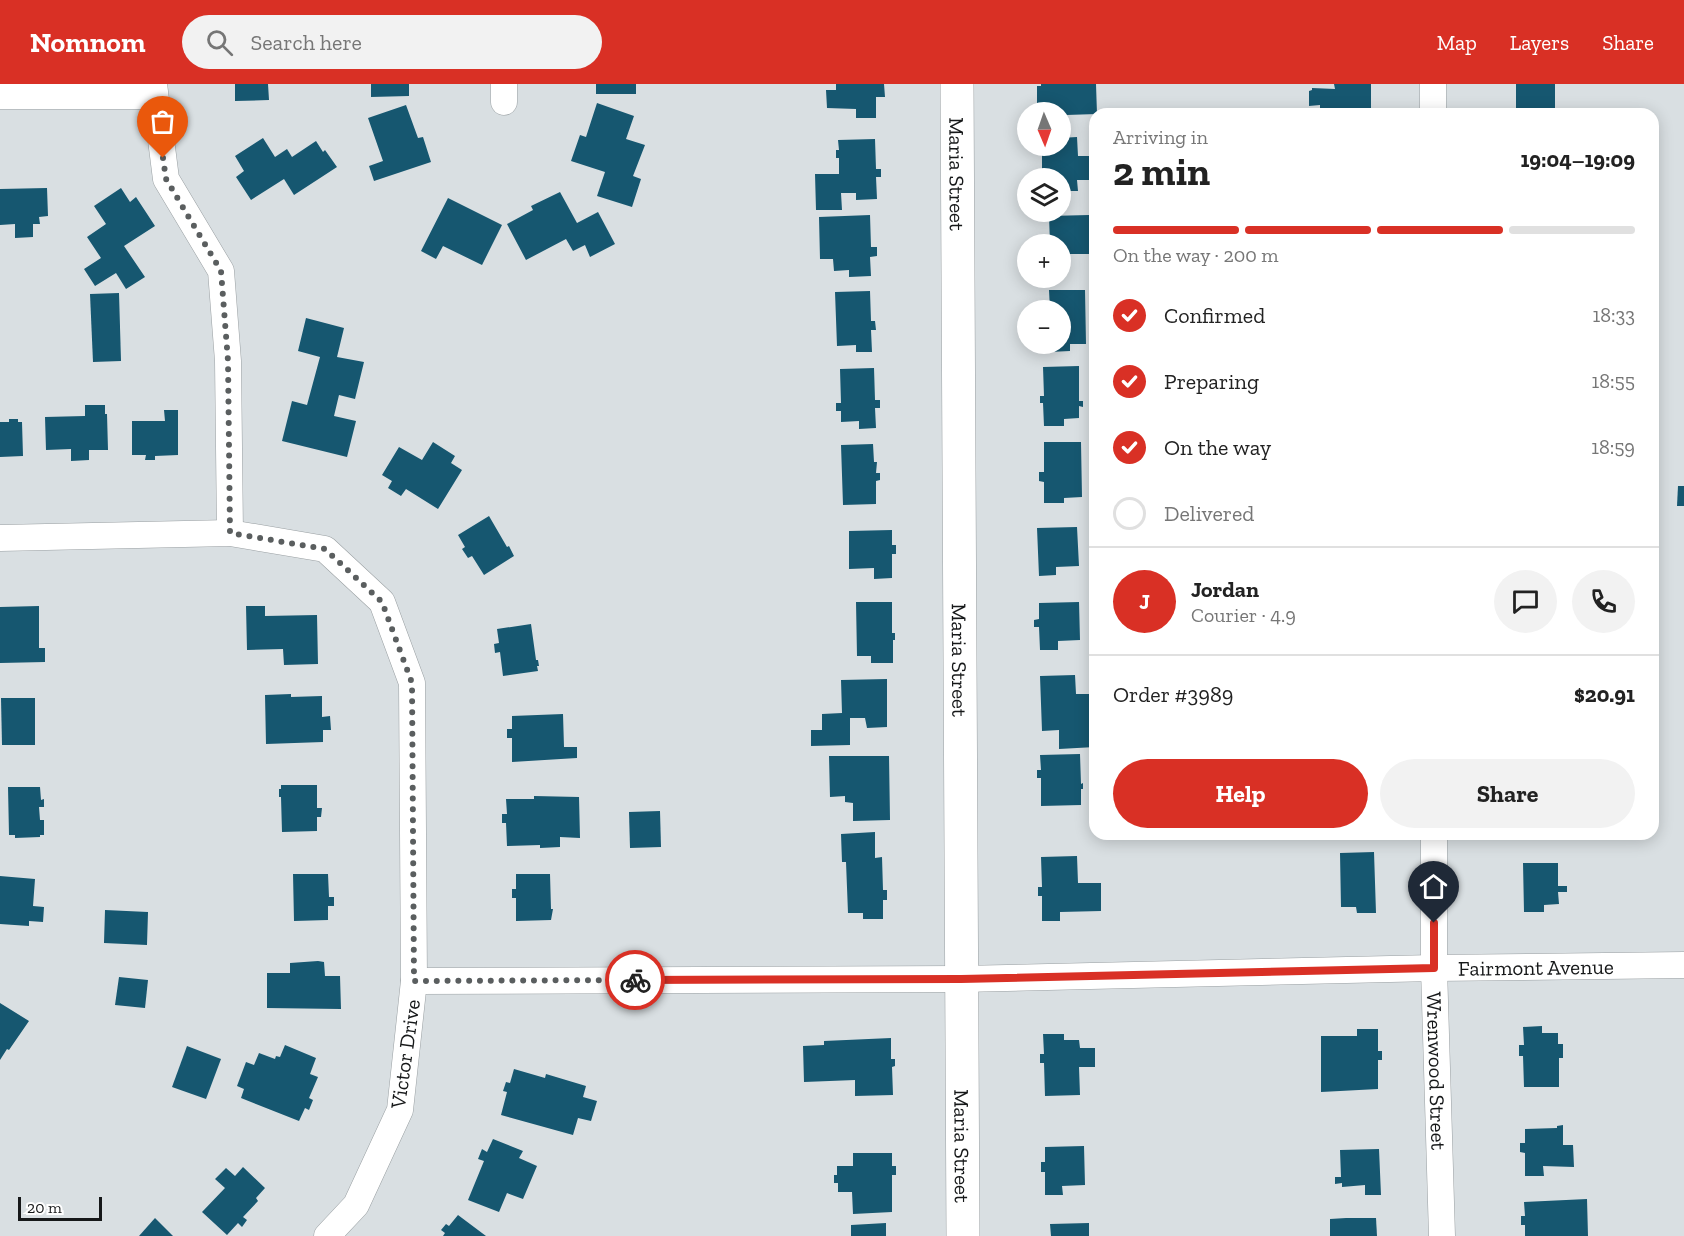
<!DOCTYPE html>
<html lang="en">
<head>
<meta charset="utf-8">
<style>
	body { margin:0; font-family:"Zilla Slab",serif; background:#f2f2f2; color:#222; height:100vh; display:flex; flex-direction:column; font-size:22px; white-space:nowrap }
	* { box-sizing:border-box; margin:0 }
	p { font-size:20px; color:#767676 }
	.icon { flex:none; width:33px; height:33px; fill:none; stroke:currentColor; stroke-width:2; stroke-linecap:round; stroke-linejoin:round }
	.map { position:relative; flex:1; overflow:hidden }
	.panel { position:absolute; left:1089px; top:24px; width:570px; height:732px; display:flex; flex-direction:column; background:#fff; border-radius:18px; box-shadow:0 3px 15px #0003 }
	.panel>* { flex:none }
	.needle { width:39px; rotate:178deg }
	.buttons { position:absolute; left:1017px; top:18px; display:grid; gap:12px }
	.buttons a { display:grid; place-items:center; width:54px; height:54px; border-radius:50%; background:#fff; box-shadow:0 3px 15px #0003; font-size:30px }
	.scale { position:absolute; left:18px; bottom:15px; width:84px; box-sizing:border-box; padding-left:6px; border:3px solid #161819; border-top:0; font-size:16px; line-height:21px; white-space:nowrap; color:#161819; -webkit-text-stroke:4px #fff; paint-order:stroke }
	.pin { position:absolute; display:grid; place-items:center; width:51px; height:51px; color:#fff; margin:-62px -26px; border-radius:50% 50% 50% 0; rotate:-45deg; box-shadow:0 0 6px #0007 }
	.pin .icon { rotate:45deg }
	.courier { position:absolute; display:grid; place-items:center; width:60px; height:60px; margin:-30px; border:4px solid #d93025; border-radius:50%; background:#fff; color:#222; box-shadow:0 2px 8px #0007 }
	.summary em { font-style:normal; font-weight:700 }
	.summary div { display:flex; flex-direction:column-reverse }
	.summary { display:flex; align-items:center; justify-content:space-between; height:102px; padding:0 24px }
	h1 { font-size:39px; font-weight:700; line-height:45px }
	.bar { display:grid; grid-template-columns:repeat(4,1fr); gap:9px 6px; align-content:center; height:72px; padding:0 24px }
	.bar i { height:8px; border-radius:4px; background:#e0e0e0 }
	.bar .selected { background:#d93025 }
	.bar p { grid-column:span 4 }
	.line { display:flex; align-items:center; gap:15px; padding:0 24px; border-top:2px solid #e0e0e0 }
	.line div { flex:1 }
	.round { display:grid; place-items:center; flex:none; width:63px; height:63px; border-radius:32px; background:#f2f2f2 }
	ol { padding:0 24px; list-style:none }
	li { display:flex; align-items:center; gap:18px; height:66px }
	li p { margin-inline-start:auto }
	li .icon { padding:6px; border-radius:50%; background:#d93025; color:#fff; stroke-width:4 }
	li:last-child { color:#767676 }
	li i { width:33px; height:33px; border:3px solid #e0e0e0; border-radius:50% }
	.action { display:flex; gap:12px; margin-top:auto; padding:12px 24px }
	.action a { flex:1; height:69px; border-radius:36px; background:#d93025; color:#fff; font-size:24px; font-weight:700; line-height:69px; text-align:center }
	.action a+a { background:#f2f2f2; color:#222 }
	header { display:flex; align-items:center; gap:36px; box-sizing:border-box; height:84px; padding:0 30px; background:#d93025; color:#fff }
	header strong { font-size:28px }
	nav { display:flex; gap:33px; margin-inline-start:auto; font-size:21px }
	.search { width:420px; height:54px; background:#f2f2f2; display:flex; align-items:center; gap:15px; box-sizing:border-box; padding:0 21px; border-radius:33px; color:#767676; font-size:22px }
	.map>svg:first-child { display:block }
	.building { fill:#165770 }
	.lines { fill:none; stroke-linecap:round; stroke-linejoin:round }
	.street-casing { stroke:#999fa2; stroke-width:27 }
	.secondary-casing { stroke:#999fa2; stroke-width:34 }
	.street { stroke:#fff; stroke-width:26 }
	.secondary { stroke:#fff; stroke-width:33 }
	.done { stroke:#5a5e5f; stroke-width:6; stroke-dasharray:0 10.8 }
	.route { stroke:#d93025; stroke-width:8 }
	.labels { text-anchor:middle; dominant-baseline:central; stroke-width:6; stroke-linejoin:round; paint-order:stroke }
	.street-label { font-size:21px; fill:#161819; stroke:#fff }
</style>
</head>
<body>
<header>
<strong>Nomnom</strong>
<div class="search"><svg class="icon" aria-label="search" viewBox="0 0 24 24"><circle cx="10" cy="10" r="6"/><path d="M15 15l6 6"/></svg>Search here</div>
<nav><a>Map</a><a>Layers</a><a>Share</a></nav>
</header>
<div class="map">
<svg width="1684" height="1152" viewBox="0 0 1684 1152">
	<rect width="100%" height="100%" fill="#d9dfe2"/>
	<g class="building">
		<path d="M235,0H268L269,16L235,17Z"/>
		<path d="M371,0H409V12L371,13Z"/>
		<rect x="596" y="0" width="40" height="10"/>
		<path d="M836,0H884L885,13H876V34H856V25L827,24L826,6H836Z"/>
		<path d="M1041,0H1096L1097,30L1066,31V37H1060V28H1041V19H1037V2H1041Z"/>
		<path d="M1334,0H1371V30H1335L1334,25L1320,26V21L1309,22V7L1312,6V4L1335,5Z"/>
		<path d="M1516,0H1555V28L1516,30Z"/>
		<path d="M597,19L634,32L626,55L645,61L633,92L641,95L632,123L597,112L605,88L571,77L580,51L586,53Z"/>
		<path d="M406,21L418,54L423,53L431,78L374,97L369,82L383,77L368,34Z"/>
		<path d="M1077,53L1078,72H1094V96H1077L1078,107H1060V94H1042V62H1060V54Z"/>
		<path d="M263,54L275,73L287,65L292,73L316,57L323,68L325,66L337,83L294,111L284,95L251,116L236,93L244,87L235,72Z"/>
		<path d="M875,55L876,85H881V93H876L877,115L856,116V109H841L842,126H816L815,90H839V74H836V66H839L838,56Z"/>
		<path d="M47,104L48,132L39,133L40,140H33V153L15,154V140L0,141V105Z"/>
		<path d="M121,104L130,118L136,113L155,142L124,162L145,193L126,205L116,189L95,202L84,185L101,174L87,153L106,140L94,122Z"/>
		<path d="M560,108L577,139L598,128L615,160L590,173L585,161L573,167L566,155L526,176L507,140L533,126L531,122Z"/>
		<path d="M448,114L502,141L482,181L443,162L436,175L421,167Z"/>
		<path d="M870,131L871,163H877V172L870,173L871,192L849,193V186L834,187L833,175H820L819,133Z"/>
		<path d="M1089,131V170H1068V180H1060V160H1050L1049,132Z"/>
		<path d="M1049,206H1085L1086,260H1070V267L1049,268V260H1060V226H1050Z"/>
		<path d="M870,207L871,237H875L876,246H871L872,268H856V261L837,262L835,208Z"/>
		<path d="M119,209L121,277L93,278L90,210Z"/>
		<path d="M306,234L344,244L337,273L364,278L355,315L339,311L334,332L356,337L347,373L282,357L292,317L307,321L320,273L298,267Z"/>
		<path d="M1079,282V317H1083V323L1079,322V334L1064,335V342H1044L1043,319H1040V312H1044L1043,283Z"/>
		<path d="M874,284L875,316H880V324H875L876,344L859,345V337L841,338V327H836V319H841L840,285Z"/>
		<path d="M85,321H105V330H107L108,366H89V376L71,377V365L46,366L45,333L85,332Z"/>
		<path d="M164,326H178V371L155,372V376H145L146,371H132V337H165Z"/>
		<path d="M9,335H18V338H22L23,372L0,373V338H9Z"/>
		<path d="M433,358L455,372L451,379L462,386L438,425L406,405L401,412L388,404L392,397L382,391L399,363L422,376Z"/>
		<path d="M1044,358H1081L1082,413L1064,414V419H1044V398L1039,397V388H1044Z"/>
		<path d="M873,360L874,378H877L876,389H880V396L876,397V420L843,421L841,361Z"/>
		<path d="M1678,402H1684V422H1677Z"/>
		<path d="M489,432L507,463L509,462L514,472L484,491L472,472L468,474L462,465L465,463L458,451Z"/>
		<path d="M1077,443L1079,482L1056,483V491L1039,492L1037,444Z"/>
		<path d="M892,446V461H896V470H892V494L874,495V484L849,485V447Z"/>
		<path d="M856,518H892V549H895V556H893V579H871V572H857Z"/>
		<path d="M1079,518L1080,556L1058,557V566H1040L1039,543H1034V536L1039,535V519Z"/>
		<path d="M39,522V564H45V578L0,579V523Z"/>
		<path d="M246,522H265V532L317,531L318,580L284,581L283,565L247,566Z"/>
		<path d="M531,540L536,576H538L539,582H537L538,587L503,592L500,568L495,569L494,560L499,559L497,545Z"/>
		<path d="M1075,591L1076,610H1092L1093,627L1095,626V663L1059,665V646L1042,647L1040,592Z"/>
		<path d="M887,595V643L867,644L865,634H850V661L811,662V646H822V630L842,629L841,596Z"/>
		<path d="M291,610V613L322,612V633L330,632L331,646H323V658L266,660L265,611Z"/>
		<path d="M1,614H35V661H2Z"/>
		<path d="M563,630L564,663H577V674L512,678V654H507V645H512V632Z"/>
		<path d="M1080,670L1081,700L1083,699V705H1081V721L1041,722V694H1037V686H1041L1040,671Z"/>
		<path d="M829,672H889L890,736L853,737V719L845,718V712L830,713Z"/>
		<path d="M281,701H317V724H322L321,733H317V747L282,748L281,713H279V705H281Z"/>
		<path d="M8,703H40L41,716L44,715V723H39L40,736H44V751H40V753L15,754V751H9Z"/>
		<path d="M534,712L579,713L580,754L560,753V763L540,764V761L507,762L506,739H502V730H507L506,715H534Z"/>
		<path d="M660,727L661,763L630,764L629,728Z"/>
		<path d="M875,748V774L882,773L883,806H887V816H883V835H863V829H848L846,778H842L841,750Z"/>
		<path d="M1374,768L1376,829H1357L1356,823H1341L1340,769Z"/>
		<path d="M1077,772L1078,799H1101V827L1060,828V837H1042V812H1038V803H1042L1041,773Z"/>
		<path d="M1523,779H1558V802H1567V808H1558L1559,820L1544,821V828H1524Z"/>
		<path d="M293,790H328L329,813H334V822H328V836L294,837Z"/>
		<path d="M516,790H550L551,825H553L551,836L516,837V814H512V805H516Z"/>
		<path d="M0,792L35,795L33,822L44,823L43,838L29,837V842L0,840Z"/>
		<path d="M105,826L148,828L147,861L104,859Z"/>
		<path d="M318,877L324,878L325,892H340L341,925L267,924V889H290V879Z"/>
		<path d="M119,893L148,896L145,924L115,921Z"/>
		<path d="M0,919L29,937L9,966L7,965L0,976Z"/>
		<path d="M1542,942V949H1558V960H1563V974H1559V1003H1524L1523,972H1519V961H1524L1523,943Z"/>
		<path d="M1357,945H1378V967H1382V976H1378V1005L1321,1008V952H1357Z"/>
		<path d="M1043,950H1064V956H1079L1080,964H1095V983H1079L1080,1011L1045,1012L1044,979H1040V970H1044Z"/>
		<path d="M891,954V975H895V982L892,983L893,1011L855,1012V996L804,998L803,962L824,961V957Z"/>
		<path d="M285,961L316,974L310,990L318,993L309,1014L313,1016L309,1026L305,1024L299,1037L241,1014L244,1005L237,1002L246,978L254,981L259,969L275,975L276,972L280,973Z"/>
		<path d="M187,962L221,975L206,1015L172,1003Z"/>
		<path d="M514,985L545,994L546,990L586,1002L583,1013L597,1017L591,1037L578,1034L573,1051L501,1031L507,1008L503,1007L506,998L510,999Z"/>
		<path d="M1563,1041V1061H1573L1574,1083L1543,1082L1544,1092H1525V1069L1520,1068V1059H1525V1045L1557,1044V1042Z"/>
		<path d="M493,1055L523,1067L519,1074L537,1082L523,1115L507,1109L499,1128L468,1116L484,1077L478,1075L482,1065L487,1068Z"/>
		<path d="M1084,1062L1085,1101L1062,1102L1063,1111H1045V1088H1041V1078H1045V1063Z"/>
		<path d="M1379,1065L1381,1111H1365V1101L1342,1103V1099L1335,1100V1093H1341L1340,1066Z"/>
		<path d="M853,1069H892V1082H896V1091H892V1128L853,1130L852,1108H838V1099H834V1091H837V1082H853Z"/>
		<path d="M243,1083L265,1104L256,1114L258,1117L243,1133L247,1136L242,1143L238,1139L227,1151L202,1128L225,1104L215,1095L226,1084L235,1092Z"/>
		<path d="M1587,1115L1588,1152H1525V1141H1521V1132H1525L1524,1118Z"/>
		<path d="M458,1131L486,1152H443L445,1149L441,1146L446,1140L449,1142Z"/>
		<path d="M155,1134L173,1152H139Z"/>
		<path d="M1346,1134H1376L1377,1152H1330V1135Z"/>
		<path d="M886,1139V1152H851V1141Z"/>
		<path d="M1089,1139V1152H1051L1050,1140Z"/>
	</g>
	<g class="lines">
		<defs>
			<g id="street">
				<path d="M154,0L166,95L221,187L228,277L230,449"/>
				<path d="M504,0V18"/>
				<path d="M1433,0V30"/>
				<path d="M0,12H154"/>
				<path d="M0,454L230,449L325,465L382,518L412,599L414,897L400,1026L356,1121L327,1152"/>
				<path id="s1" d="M1434,750V884L1442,1152"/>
				<path id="s2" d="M414,897L961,895L1434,884L1684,881"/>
			</g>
			<g id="secondary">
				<path id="s3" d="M957,0L963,1152"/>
			</g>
		</defs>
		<use href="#street" class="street-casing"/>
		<use href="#secondary" class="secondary-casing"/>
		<use href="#street" class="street"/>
		<use href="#secondary" class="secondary"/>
	</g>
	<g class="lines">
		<path class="done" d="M163,74L166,95L221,187L228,277L230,449L325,465L382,518L412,599L414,897L635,896"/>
		<path class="route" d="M635,896L961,895L1434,884V839"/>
	</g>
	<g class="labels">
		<g class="street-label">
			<text stroke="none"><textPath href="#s3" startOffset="90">Maria Street</textPath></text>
			<text stroke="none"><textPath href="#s3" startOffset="576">Maria Street</textPath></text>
			<text stroke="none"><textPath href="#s2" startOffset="1122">Fairmont Avenue</textPath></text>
			<text transform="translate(405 970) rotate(-82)">Victor Drive</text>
			<text stroke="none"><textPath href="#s1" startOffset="237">Wrenwood Street</textPath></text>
			<text stroke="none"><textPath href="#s3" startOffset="1062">Maria Street</textPath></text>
		</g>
	</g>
</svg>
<div class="buttons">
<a><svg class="needle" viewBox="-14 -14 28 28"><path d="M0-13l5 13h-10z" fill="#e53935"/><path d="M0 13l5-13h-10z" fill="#767676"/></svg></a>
<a><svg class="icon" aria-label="layers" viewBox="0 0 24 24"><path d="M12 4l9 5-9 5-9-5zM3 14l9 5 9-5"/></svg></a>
<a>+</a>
<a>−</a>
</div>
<div class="scale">20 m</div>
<div class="pin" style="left:163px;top:74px;background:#ea580c"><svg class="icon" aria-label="bag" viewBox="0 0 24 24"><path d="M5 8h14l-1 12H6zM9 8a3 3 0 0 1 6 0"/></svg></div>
<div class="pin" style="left:1434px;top:839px;background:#1f2937"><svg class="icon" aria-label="home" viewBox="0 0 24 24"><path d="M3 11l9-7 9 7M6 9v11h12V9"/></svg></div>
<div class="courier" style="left:635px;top:896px"><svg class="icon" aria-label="bike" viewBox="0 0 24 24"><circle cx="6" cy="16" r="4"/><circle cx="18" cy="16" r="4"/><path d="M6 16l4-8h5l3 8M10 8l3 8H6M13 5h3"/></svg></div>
<section class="panel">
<div class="summary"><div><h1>2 min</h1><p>Arriving in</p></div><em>19:04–19:09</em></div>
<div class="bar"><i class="selected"></i><i class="selected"></i><i class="selected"></i><i></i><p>On the way · 200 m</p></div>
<ol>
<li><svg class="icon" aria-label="check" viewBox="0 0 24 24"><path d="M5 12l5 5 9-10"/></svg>Confirmed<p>18:33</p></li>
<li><svg class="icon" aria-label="check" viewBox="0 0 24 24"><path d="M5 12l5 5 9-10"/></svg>Preparing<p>18:55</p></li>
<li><svg class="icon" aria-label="check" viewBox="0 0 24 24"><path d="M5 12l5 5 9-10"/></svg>On the way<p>18:59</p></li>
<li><i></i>Delivered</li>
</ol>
<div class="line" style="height:108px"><b class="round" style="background:#d93025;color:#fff">J</b><div><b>Jordan</b><p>Courier · 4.9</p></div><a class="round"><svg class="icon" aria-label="chat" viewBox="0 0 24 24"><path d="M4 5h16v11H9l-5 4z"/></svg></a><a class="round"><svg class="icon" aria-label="phone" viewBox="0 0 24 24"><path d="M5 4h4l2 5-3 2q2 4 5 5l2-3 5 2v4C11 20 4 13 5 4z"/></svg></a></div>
<div class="line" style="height:78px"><div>Order #3989</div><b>$20.91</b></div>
<div class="action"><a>Help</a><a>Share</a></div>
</section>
</div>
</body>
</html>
